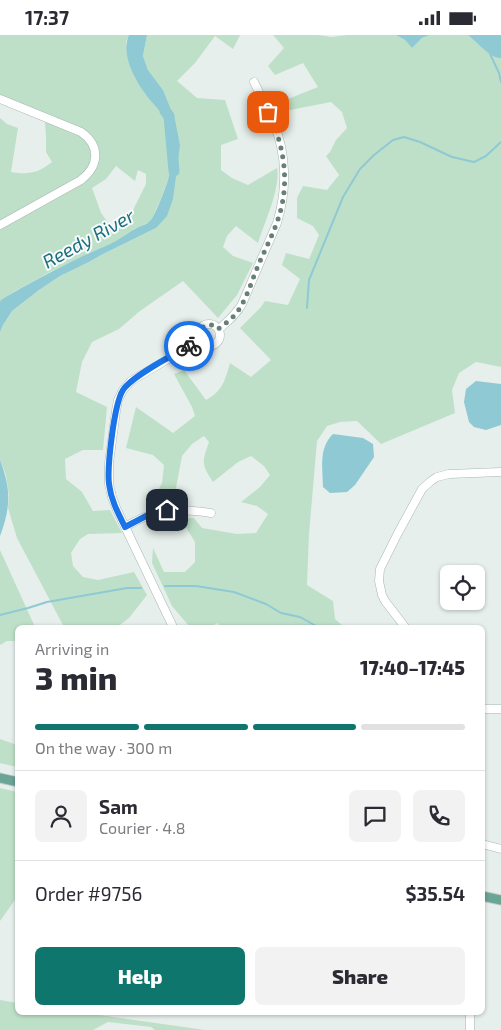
<!DOCTYPE html>
<html lang="en">
<head>
<meta charset="utf-8">
<style>
	body { margin:0; font-family:"Exo 2",sans-serif; background:#f2f2f3; color:#2b2b33; height:100vh; display:flex; flex-direction:column; font-size:19px; white-space:nowrap }
	* { box-sizing:border-box; margin:0 }
	p { font-size:16px; color:#7c7c81 }
	.icon { flex:none; width:28px; height:28px; fill:none; stroke:currentColor; stroke-width:2; stroke-linecap:round; stroke-linejoin:round }
	.map { position:relative; flex:1; overflow:hidden }
	.sheet { position:absolute; left:15px; top:590px; width:470px; height:390px; display:flex; flex-direction:column; background:#fff; border-radius:8px; box-shadow:0 1px 4px #0004 }
	.sheet>* { flex:none }
	.fabs { position:absolute; left:440px; top:530px; display:grid; gap:10px }
	.fabs a { display:grid; place-items:center; width:45px; height:45px; border-radius:8px; background:#fff; box-shadow:0 1px 4px #0004; font-size:25px }
	.pin { position:absolute; display:grid; place-items:center; width:42px; height:42px; color:#fff; margin:-21px; border-radius:10px; box-shadow:0 2px 8px #0006 }
	.courier { position:absolute; display:grid; place-items:center; width:50px; height:50px; margin:-25px; border:4px solid #1a73e8; border-radius:50%; background:#fff; color:#222; box-shadow:0 1px 6px #0007 }
	.head em { font-style:normal; font-weight:800 }
	.head div { display:flex; flex-direction:column-reverse }
	.head { display:flex; align-items:center; justify-content:space-between; height:85px; padding:0 20px }
	h1 { font-size:32px; font-weight:800; line-height:38px }
	.bar { display:grid; grid-template-columns:repeat(4,1fr); gap:8px 5px; align-content:center; height:60px; padding:0 20px }
	.bar i { height:6px; border-radius:4px; background:#e1e1e2 }
	.bar .current { background:#0f766e }
	.bar p { grid-column:span 4 }
	.line { display:flex; align-items:center; gap:12px; padding:0 20px; border-top:1px solid #e1e1e2 }
	.line div { flex:1 }
	.round { display:grid; place-items:center; flex:none; width:52px; height:52px; border-radius:8px; background:#f2f2f3 }
	.button { display:flex; gap:10px; margin-top:auto; padding:10px 20px }
	.button a { flex:1; height:58px; border-radius:8px; background:#0f766e; color:#fff; font-size:20px; font-weight:800; line-height:58px; text-align:center }
	.button a+a { background:#f2f2f3; color:#2b2b33 }
	.status { display:flex; justify-content:space-between; align-items:center; height:35px; padding:0 25px; background:#fff; direction:ltr }
	.status svg { height:14px; fill:currentColor }
	.map>svg:first-child { display:block }
	.green { fill:#bfe0c8; fill-rule:evenodd }
	.water { fill:#8ec9d4 }
	.lines { fill:none; stroke-linecap:round; stroke-linejoin:round }
	.stream { stroke:#8ec9d4; stroke-width:2 }
	.river { stroke:#8ec9d4; stroke-width:11 }
	.minor-casing { stroke:#a8b8b2; stroke-width:9 }
	.major-casing { stroke:#c2cac8; stroke-width:11 }
	.minor { stroke:#fff; stroke-width:8 }
	.major { stroke:#6aa596; stroke-width:9 }
	.done { stroke:#687f78; stroke-width:5; stroke-dasharray:0 9 }
	.route { stroke:#1a73e8; stroke-width:6 }
	.labels { text-anchor:middle; dominant-baseline:central; stroke-width:4; stroke-linejoin:round; paint-order:stroke }
	.water-label { font-size:19px; font-style:italic; fill:#1c6f80; stroke:#f7fbf9 }
</style>
</head>
<body>
<div class="status"><b>17:37</b><svg viewBox="0 0 49 12"><path d="M0 12V9h3v3zM5 12V6h3v6zM10 12V3h3v9zM15 12V0h3v12zM26 1h20v11H26zM47 4h2v5h-2z"/></svg></div>
<div class="map">
<svg width="501" height="995" viewBox="0 0 501 995">
	<rect width="100%" height="100%" fill="#e6efeb"/>
	<g class="green">
		<path d="M0,0H129L126,7L129,28L135,43L144,57L160,76L170,90L174,104L173,119L169,142L160,166L150,187L136,193L115,207L50,237L15,256L0,267V83L7,89L18,93L11,137C29,140 38,138 52,127L46,117V101L45,87L4,69L0,66ZM116,131L135,146L138,135L146,139V149L128,185L114,196L101,178L92,153L106,144Z"/>
		<path d="M147,0H240L233,14L215,1L195,28L177,46L197,63L225,65L238,104L221,110V135L232,143L248,150L277,133C281,152 264,189 258,208L236,191L227,201L223,212L233,221L253,228L237,260L218,283L183,246L140,276L119,294L92,307L82,327L76,357L107,372L103,415H83L65,424L66,444L82,457L93,476L110,475L122,498L88,499L80,504L71,518L73,531L83,542L98,545L134,537L147,560L129,583L117,592H64L17,503L8,473L9,461L6,440L0,425V297L3,290L12,276L39,255L60,241L89,227L103,219L156,193L180,109L163,55L148,35L143,21Z"/>
		<path d="M273,0H319L331,2L347,0H396L405,5L412,13L422,3L430,0H468L480,10L501,23V332L476,327L459,338L452,355L455,378L381,409L357,386L340,387L327,391L317,406L309,499L307,550L333,566L335,584L344,592H317L315,591L290,590L288,592H221L218,588L211,591H189L172,571L152,528L153,513L164,537H185L195,527V507L180,483H194L202,493L237,499L256,498L268,479L257,471L241,467L260,452L270,440L264,431L251,421L238,427L213,447C201,429 202,427 209,407L204,401L192,409L182,421L173,469L151,468L162,448L164,430L153,420L126,413L136,372L173,398L195,381L192,372L174,339L184,335L206,365C223,356 225,345 230,328L251,342L271,325L240,293L261,272L265,266L288,270L300,244L282,230L286,218L309,224L319,200L313,191L297,183V163L303,151L327,155L339,140L326,121L330,117L336,105L347,93L342,77L331,67L285,76L283,66L318,52L303,28L275,40L268,31L284,13Z"/>
		<path d="M0,515L35,592H18L17,606H7L0,610Z"/>
		<path d="M0,704L17,710V732L0,728Z"/>
		<path d="M0,753L17,757V862L0,886Z"/>
		<path d="M0,965L17,968L18,978H85L205,995H155L151,992L108,987L93,995H0Z"/>
	</g>
	<g class="water">
		<path d="M129,0H147L143,21L148,35L163,55L175,85L180,110L173,164L167,181L156,193L103,219L89,227L60,241L39,255L12,276L3,290L0,297V267L1,265C27,249 54,235 81,222C93,216 105,212 116,206C123,202 129,197 135,194C139,191 146,190 149,187C155,182 165,154 168,145C171,135 175,115 174,104C172,84 154,72 144,57C133,42 121,18 129,0Z"/>
		<path d="M396,0H430L422,3L412,13L405,5Z"/>
		<path d="M468,0H501V23C491,24 477,7 468,0Z"/>
		<path d="M476,346L501,349V390L486,395L474,392L469,387L464,367L466,354Z"/>
		<path d="M333,399L363,403L373,409L374,422L355,450L347,457L330,458L323,452C323,433 318,414 333,399Z"/>
		<path d="M0,425C11,454 11,472 0,501Z"/>
	</g>
	<g class="lines">
		<g class="stream">
			<path d="M490,19L499,38L501,47"/>
			<path d="M307,273L309,245L343,162L360,134L374,120L393,105L404,102L420,107L452,122L474,127L486,121L501,107"/>
			<path d="M165,551H196L234,557L266,569L281,578L300,582L318,592"/>
			<path d="M0,580L28,573L47,567L127,553H141"/>
		</g>
		<path class="river" d="M165,76L169,81L174,136"/>
		<defs>
			<g id="minor">
				<path d="M0,64L81,97C101,111 99,131 81,145L0,190"/>
				<circle cx="209" cy="300" r="11"/>
				<path d="M219,294C228,286 236,280 242,269L277,188C287,156 287,120 274,89C268,75 261,61 254,47"/>
				<path d="M125,492C159,472 173,473 211,478"/>
				<path d="M173,592L117,475L112,462L109,449V428L116,376L118,365L123,355L131,346L200,305"/>
				<path d="M405,592L385,566L382,560L379,546L380,534L398,498L422,454L431,446L437,442L449,439L501,437"/>
				<path d="M482,674H501"/>
				<path d="M482,809L501,814"/>
				<path d="M470,995V978"/>
			</g>
			<g id="major">
				<path d="M0,743L18,747"/>
				<path d="M482,861L501,865"/>
			</g>
		</defs>
		<use href="#minor" class="minor-casing"/>
		<use href="#major" class="major-casing"/>
		<use href="#minor" class="minor"/>
		<use href="#major" class="major"/>
	</g>
	<g class="lines">
		<path class="done" d="M189,311L200,305L199,297C204,288 212,288 218,294C225,289 233,283 238,276C247,263 252,245 258,231C265,214 274,198 279,181C290,147 284,109 268,77"/>
		<path class="route" d="M167,475L146,481L125,492C118,478 111,465 109,449C107,432 114,369 123,355C132,341 173,320 189,311"/>
	</g>
	<g class="labels">
		<g class="water-label">
			<text transform="translate(88 203) rotate(-29)">Reedy River</text>
		</g>
	</g>
</svg>
<div class="fabs">
<a><svg class="icon" aria-label="locate" viewBox="0 0 24 24"><circle cx="12" cy="12" r="6"/><path d="M12 2v4M12 18v4M2 12h4M18 12h4"/></svg></a>
</div>
<div class="pin" style="left:268px;top:77px;background:#ea580c"><svg class="icon" aria-label="bag" viewBox="0 0 24 24"><path d="M5 8h14l-1 12H6zM9 8a3 3 0 0 1 6 0"/></svg></div>
<div class="pin" style="left:167px;top:475px;background:#1f2937"><svg class="icon" aria-label="home" viewBox="0 0 24 24"><path d="M3 11l9-7 9 7M6 9v11h12V9"/></svg></div>
<div class="courier" style="left:189px;top:311px"><svg class="icon" aria-label="bike" viewBox="0 0 24 24"><circle cx="6" cy="16" r="4"/><circle cx="18" cy="16" r="4"/><path d="M6 16l4-8h5l3 8M10 8l3 8H6M13 5h3"/></svg></div>
<section class="sheet">
<div class="head"><div><h1>3 min</h1><p>Arriving in</p></div><em>17:40–17:45</em></div>
<div class="bar"><i class="current"></i><i class="current"></i><i class="current"></i><i></i><p>On the way · 300 m</p></div>
<div class="line" style="height:90px"><a class="round"><svg class="icon" aria-label="person" viewBox="0 0 24 24"><circle cx="12" cy="8" r="4"/><path d="M4 21q1-7 8-7t8 7"/></svg></a><div><b>Sam</b><p>Courier · 4.8</p></div><a class="round"><svg class="icon" aria-label="chat" viewBox="0 0 24 24"><path d="M4 5h16v11H9l-5 4z"/></svg></a><a class="round"><svg class="icon" aria-label="phone" viewBox="0 0 24 24"><path d="M5 4h4l2 5-3 2q2 4 5 5l2-3 5 2v4C11 20 4 13 5 4z"/></svg></a></div>
<div class="line" style="height:65px"><div>Order #9756</div><b>$35.54</b></div>
<div class="button"><a>Help</a><a>Share</a></div>
</section>
</div>
</body>
</html>
